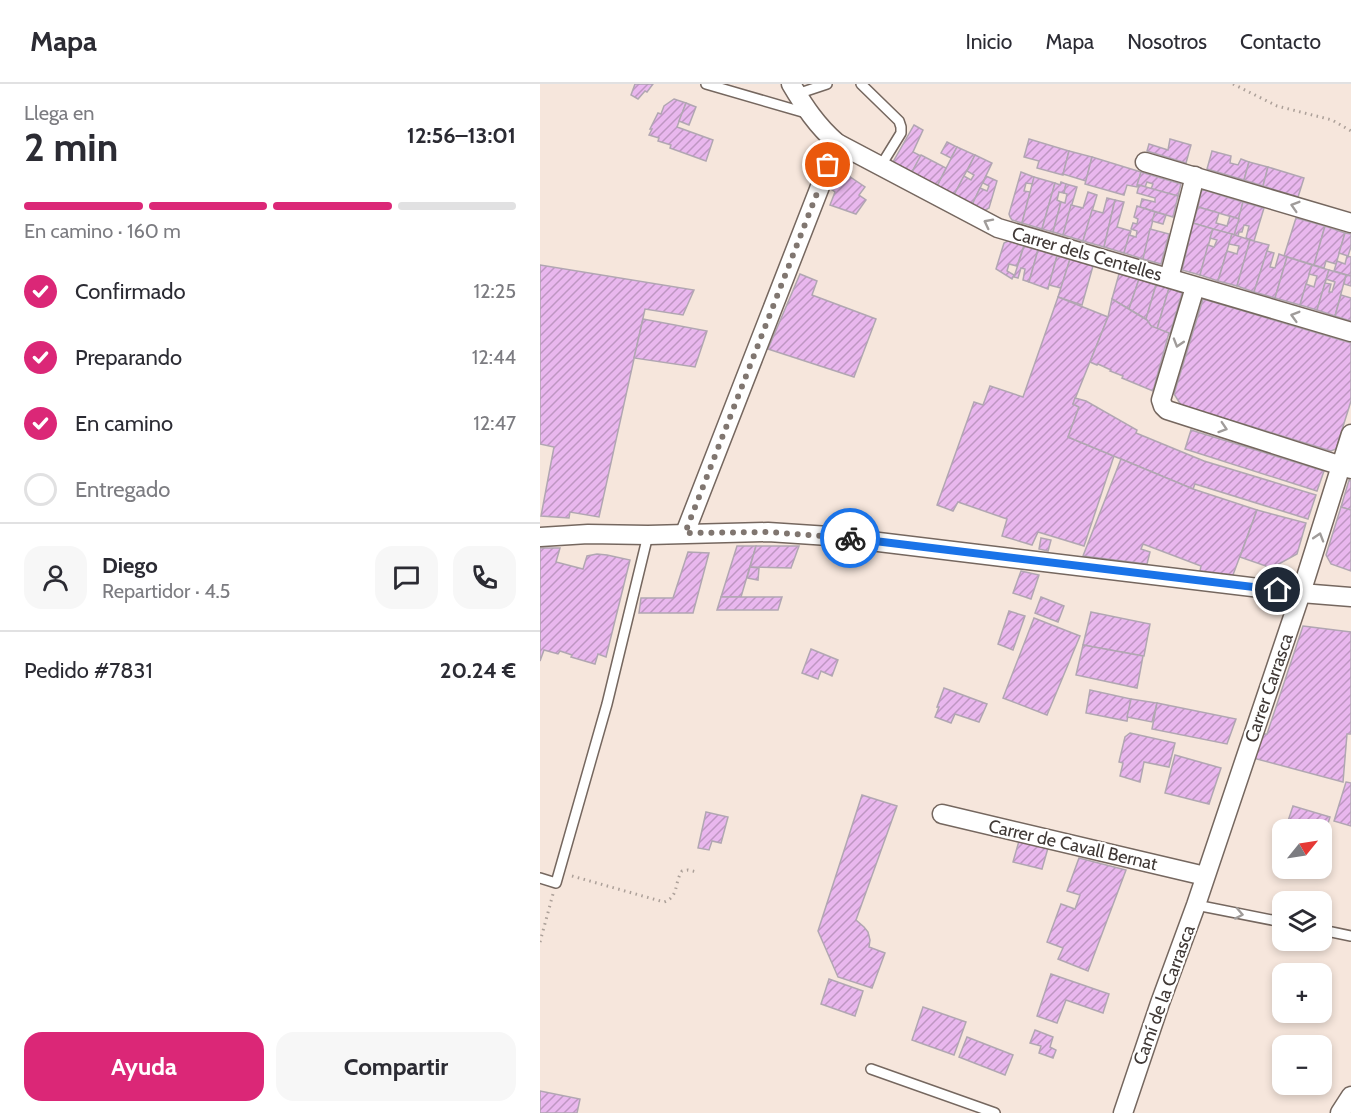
<!DOCTYPE html>
<html lang="es">
<head>
<meta charset="utf-8">
<style>
	body { margin:0; font-family:Cabin,sans-serif; background:#f7f7f7; color:#2b2b33; height:100vh; display:flex; flex-direction:column; font-size:22px; white-space:nowrap }
	* { box-sizing:border-box; margin:0 }
	p { font-size:20px; color:#7c7c81 }
	.icon { flex:none; width:33px; height:33px; fill:none; stroke:currentColor; stroke-width:2; stroke-linecap:round; stroke-linejoin:round }
	.map { position:relative; flex:1; overflow:hidden }
	.sheet { display:flex; flex-direction:column; background:#fff; width:540px }
	.sheet>* { flex:none }
	.needle { width:39px; rotate:60deg }
	.tools { position:absolute; left:732px; top:735px; display:grid; gap:12px }
	.tools a { display:grid; place-items:center; width:60px; height:60px; border-radius:12px; background:#fff; box-shadow:0 3px 9px #0003; font-size:30px }
	.pin { position:absolute; display:grid; place-items:center; width:51px; height:51px; color:#fff; margin:-26px; border:3px solid #fff; border-radius:50%; box-shadow:0 2px 6px #0007 }
	.courier { position:absolute; display:grid; place-items:center; width:60px; height:60px; margin:-30px; border:4px solid #1a73e8; border-radius:50%; background:#fff; color:#222; box-shadow:0 2px 8px #0007 }
	.head em { font-style:normal; font-weight:700 }
	.head div { display:flex; flex-direction:column-reverse }
	.head { display:flex; align-items:center; justify-content:space-between; height:102px; padding:0 24px }
	h1 { font-size:39px; font-weight:700; line-height:45px }
	.bar { display:grid; grid-template-columns:repeat(4,1fr); gap:9px 6px; align-content:center; height:72px; padding:0 24px }
	.bar i { height:8px; border-radius:4px; background:#e1e1e2 }
	.bar .on { background:#db2777 }
	.bar p { grid-column:span 4 }
	.line { display:flex; align-items:center; gap:15px; padding:0 24px; border-top:2px solid #e1e1e2 }
	.line div { flex:1 }
	.round { display:grid; place-items:center; flex:none; width:63px; height:63px; border-radius:18px; background:#f7f7f7 }
	ol { padding:0 24px; list-style:none }
	li { display:flex; align-items:center; gap:18px; height:66px }
	li p { margin-inline-start:auto }
	li .icon { padding:6px; border-radius:50%; background:#db2777; color:#fff; stroke-width:4 }
	li:last-child { color:#7c7c81 }
	li i { width:33px; height:33px; border:3px solid #e1e1e2; border-radius:50% }
	.cta { display:flex; gap:12px; margin-top:auto; padding:12px 24px }
	.cta a { flex:1; height:69px; border-radius:18px; background:#db2777; color:#fff; font-size:24px; font-weight:700; line-height:69px; text-align:center }
	.cta a+a { background:#f7f7f7; color:#2b2b33 }
	header { display:flex; align-items:center; gap:36px; box-sizing:border-box; height:84px; padding:0 30px; background:#fff; border-bottom:2px solid #e1e1e2 }
	header strong { font-size:28px }
	nav { display:flex; gap:33px; margin-inline-start:auto; font-size:21px }
	main { display:flex; flex:1; min-height:0 }
	.map>svg:first-child { display:block }
	.building { fill:url(#building-hatch); stroke:#b1a6b2; stroke-width:1.5 }
	.lines { fill:none; stroke-linecap:round; stroke-linejoin:round }
	.service-casing { stroke:#75675f; stroke-width:12 }
	.minor-casing { stroke:#75675f; stroke-width:21 }
	.path { stroke:#aca099; stroke-width:3; stroke-dasharray:1.5 4.5; stroke-linecap:butt }
	.service { stroke:#fff; stroke-width:9 }
	.minor { stroke:#fff; stroke-width:18 }
	.oneway { stroke:#a09c9a }
	.done { stroke:#807670; stroke-width:6; stroke-dasharray:0 10.8 }
	.route { stroke:#1a73e8; stroke-width:8 }
	.labels { text-anchor:middle; dominant-baseline:central; stroke-width:4.5; stroke-linejoin:round; paint-order:stroke }
	.street-label { font-size:18px; fill:#403936; stroke:#fff }
</style>
</head>
<body>
<header>
<strong>Mapa</strong>
<nav><a>Inicio</a><a>Mapa</a><a>Nosotros</a><a>Contacto</a></nav>
</header>
<main>
<section class="sheet">
<div class="head"><div><h1>2 min</h1><p>Llega en</p></div><em>12:56–13:01</em></div>
<div class="bar"><i class="on"></i><i class="on"></i><i class="on"></i><i></i><p>En camino · 160 m</p></div>
<ol>
<li><svg class="icon" aria-label="check" viewBox="0 0 24 24"><path d="M5 12l5 5 9-10"/></svg>Confirmado<p>12:25</p></li>
<li><svg class="icon" aria-label="check" viewBox="0 0 24 24"><path d="M5 12l5 5 9-10"/></svg>Preparando<p>12:44</p></li>
<li><svg class="icon" aria-label="check" viewBox="0 0 24 24"><path d="M5 12l5 5 9-10"/></svg>En camino<p>12:47</p></li>
<li><i></i>Entregado</li>
</ol>
<div class="line" style="height:108px"><a class="round"><svg class="icon" aria-label="person" viewBox="0 0 24 24"><circle cx="12" cy="8" r="4"/><path d="M4 21q1-7 8-7t8 7"/></svg></a><div><b>Diego</b><p>Repartidor · 4.5</p></div><a class="round"><svg class="icon" aria-label="chat" viewBox="0 0 24 24"><path d="M4 5h16v11H9l-5 4z"/></svg></a><a class="round"><svg class="icon" aria-label="phone" viewBox="0 0 24 24"><path d="M5 4h4l2 5-3 2q2 4 5 5l2-3 5 2v4C11 20 4 13 5 4z"/></svg></a></div>
<div class="line" style="height:78px"><div>Pedido #7831</div><b>20.24 €</b></div>
<div class="cta"><a>Ayuda</a><a>Compartir</a></div>
</section>
<div class="map">
<svg width="811" height="1029" viewBox="0 0 811 1029">
	<defs>
		<pattern id="building-hatch" width="6" height="6" patternUnits="userSpaceOnUse" patternTransform="scale(1.5)"><rect width="6" height="6" fill="#e9b7ee"/><path d="M-1 1l2-2M0 6l6-6M5 7l2-2" fill="none" stroke="#be96c2"/></pattern>
	</defs>
	<rect width="100%" height="100%" fill="#f6e6dc"/>
	<g class="building">
		<path d="M95,0H113L107,8L105,7L98,15L91,11Z"/>
		<path d="M134,15L146,19L137,43L173,56L166,77L130,64L131,61L118,57L119,54L109,51L112,45H110L118,29L121,30L124,22Z"/>
		<path d="M146,19L156,23L149,41L139,37Z"/>
		<path d="M374,41L383,46L373,68L381,72L372,88L353,78Z"/>
		<path d="M489,55L529,67L523,91L497,84L499,77L484,73Z"/>
		<path d="M630,55L651,61L646,79L607,67L609,60L628,66Z"/>
		<path d="M407,58L417,63L411,74L401,69Z"/>
		<path d="M417,63L435,71L414,111L397,102Z"/>
		<path d="M529,67L552,73L546,97L523,90Z"/>
		<path d="M672,67L691,72L690,79L698,81L701,75L709,78L704,96L667,85Z"/>
		<path d="M381,71L406,84L397,102L372,88Z"/>
		<path d="M435,71L452,79L432,121L414,111L424,92L431,96L434,91L427,87Z"/>
		<path d="M552,73L601,88L597,103L587,101L584,111L545,100Z"/>
		<path d="M709,78L728,83L723,102L704,96Z"/>
		<path d="M728,83L764,94L758,113L723,102Z"/>
		<path d="M297,84L325,103L319,111L326,116L316,130L290,121L295,108L291,105L295,100L292,98Z"/>
		<path d="M481,88L494,93L493,100L486,99L484,107L490,108L482,139L472,136L470,133L469,130Z"/>
		<path d="M601,88L641,100L638,112L611,105L613,100L607,98L605,103L597,101Z"/>
		<path d="M446,92L457,97L449,124L444,127L432,121L440,104L447,107L449,102L443,99Z"/>
		<path d="M494,93L515,99L502,145L482,139Z"/>
		<path d="M521,98L526,100L524,109L519,108L517,116L521,118L513,148L502,145L515,99L520,101Z"/>
		<path d="M526,100L537,103L523,151L513,148L521,118L525,119L527,110L524,109Z"/>
		<path d="M599,101L638,112L633,133L600,123L602,115L615,118V114L597,109Z"/>
		<path d="M664,106L703,118L699,135L658,123L661,107Z"/>
		<path d="M548,108L557,111L543,157L523,151L531,121L543,124Z"/>
		<path d="M567,114L575,116L564,163L543,157L552,126L563,129Z"/>
		<path d="M575,116L584,118L577,143L591,147L584,169L564,163Z"/>
		<path d="M703,118L724,124L714,157L706,154L709,142L704,141L702,148H699L698,152L694,151Z"/>
		<path d="M597,122L615,128L603,175L584,169L589,151L596,153L597,147L591,145L593,139L597,140L598,135L594,133Z"/>
		<path d="M658,123L679,129L676,139L687,142L690,132L699,135L694,151L653,139Z"/>
		<path d="M615,128L626,131L623,140L612,137Z"/>
		<path d="M756,134L785,142L774,181L744,172Z"/>
		<path d="M653,139L673,145L660,191L642,186Z"/>
		<path d="M785,142L805,149L796,180L786,177L784,184L774,181Z"/>
		<path d="M610,145L629,150L621,180L603,175Z"/>
		<path d="M673,145L692,150L678,197L660,191L668,161L674,163L677,156L670,154Z"/>
		<path d="M805,149L811,150V163L808,172L799,169Z"/>
		<path d="M692,150L710,156L697,202L678,197L687,167L697,170L699,162L689,160Z"/>
		<path d="M710,156L729,161L714,208L697,202Z"/>
		<path d="M468,157L484,162L477,182L469,180L467,187L474,191L472,195L456,185L464,159Z"/>
		<path d="M484,162L498,166L489,198L483,196L485,185L481,184L478,194L474,193Z"/>
		<path d="M498,166L517,172L508,205L489,198Z"/>
		<path d="M727,167L734,169L730,183L735,184L739,170L747,173L735,214L714,208Z"/>
		<path d="M517,172L530,175L521,204L509,201Z"/>
		<path d="M807,172L811,173V192L794,187L797,177L805,180Z"/>
		<path d="M747,173L772,181L760,221L735,214Z"/>
		<path d="M530,175L553,182L542,221L518,213Z"/>
		<path d="M0,181L154,206L143,231L105,225L59,433L30,428L29,434L1,432L14,363L0,360Z"/>
		<path d="M772,181L789,186L777,226L760,221L766,200L774,203L777,192L769,190Z"/>
		<path d="M789,186L806,191L795,232L777,226L785,199L791,200L789,208H792L795,198L786,195Z"/>
		<path d="M260,190L277,197L272,211L336,235L314,293L228,265Z"/>
		<path d="M579,190L599,195L589,225L572,215Z"/>
		<path d="M806,191L811,192V202L804,200Z"/>
		<path d="M599,195L616,201L606,235L589,225Z"/>
		<path d="M616,201L629,204L617,245L611,242L606,235Z"/>
		<path d="M629,204L642,209L630,250L617,245Z"/>
		<path d="M801,211L811,214V237L795,232Z"/>
		<path d="M518,213L568,233L533,320L539,323L528,353L574,372L544,462L498,448L492,461L462,452L467,435L418,418L413,427L397,421L434,318L443,321L450,302L483,313Z"/>
		<path d="M572,215L607,236L611,242L629,249L613,307L582,294L583,292L570,287L571,286L558,280L557,281L550,278L568,233Z"/>
		<path d="M663,215L811,259V317L796,365L791,367L641,321L634,310Z"/>
		<path d="M103,235L167,247L155,283L94,274Z"/>
		<path d="M535,314L546,317L597,346L596,349L664,377L776,411L768,435L655,400L653,405L528,353L539,323L533,320Z"/>
		<path d="M651,346L784,387L777,407L645,365Z"/>
		<path d="M581,375L653,405L717,426L693,491L660,487L661,482L603,460L601,465L610,468L607,480L543,472Z"/>
		<path d="M809,396L811,397V426L801,423Z"/>
		<path d="M801,423L811,426V487L791,480L786,471Z"/>
		<path d="M717,426L766,439L757,470L735,482L734,486L731,487L727,485L726,482L700,473Z"/>
		<path d="M501,454L511,456L508,467L499,465Z"/>
		<path d="M197,462H216L201,513H181Z"/>
		<path d="M216,462H259L251,484L210,483Z"/>
		<path d="M0,464H20L16,478L43,485L47,472L57,470L67,471L90,476L66,573L58,570L55,580L31,573L32,571L20,567L18,570L4,566L0,577Z"/>
		<path d="M148,468L169,469L153,529H99L101,514H133Z"/>
		<path d="M210,483L219,484L218,496L207,494Z"/>
		<path d="M481,487L499,491L491,515L473,509Z"/>
		<path d="M181,513H242L238,526H177Z"/>
		<path d="M501,513L524,522L518,538L495,529Z"/>
		<path d="M469,527L485,532L473,566L458,560Z"/>
		<path d="M551,528L610,540L604,572L543,561Z"/>
		<path d="M494,534L540,552L507,631L463,614Z"/>
		<path d="M763,542L811,548V650H807L803,698L713,674L722,650H727Z"/>
		<path d="M543,561L603,572L597,604L536,591Z"/>
		<path d="M271,565L298,576L292,592L281,587L278,595L262,589Z"/>
		<path d="M404,604L447,620L439,638L415,630L411,639L395,633L399,623H397Z"/>
		<path d="M550,606L591,615L587,637L546,629Z"/>
		<path d="M591,615L617,619L612,638L587,633Z"/>
		<path d="M617,619L696,635L687,660L612,645Z"/>
		<path d="M590,649L635,659L629,683L604,678L600,698L580,692L583,679L579,678L585,653Z"/>
		<path d="M635,671L681,684L669,720L625,709Z"/>
		<path d="M806,698L811,699V742L794,737Z"/>
		<path d="M322,711L357,722L316,836L324,843L328,848L330,856L329,863L345,869L332,904L298,893L278,847Z"/>
		<path d="M753,722L790,733L782,758V746H745Z"/>
		<path d="M166,728L188,733L181,759L172,757L169,766L158,764Z"/>
		<path d="M479,757L508,764L502,785L473,778Z"/>
		<path d="M539,774L586,786L548,887L518,875L523,864L507,858L521,820L535,825L540,811L527,807Z"/>
		<path d="M511,890L569,910L563,929L526,916L517,939L497,932Z"/>
		<path d="M289,895L323,907L315,932L281,920Z"/>
		<path d="M383,923L426,938L414,971L372,956Z"/>
		<path d="M495,946L513,953L510,963L516,966L513,974L499,969L501,962L490,959Z"/>
		<path d="M427,953L473,971L465,991L419,973Z"/>
		<path d="M0,1007L40,1015L37,1029H0Z"/>
	</g>
	<g class="lines">
		<defs>
			<g id="service">
				<path d="M166,0L266,29"/>
				<path d="M321,0L359,37L361,43V49L340,83"/>
				<path d="M257,10L287,0"/>
				<path d="M0,794L16,799L67,620L108,451"/>
				<path d="M656,821L742,838"/>
				<path d="M782,846L811,852"/>
				<path d="M331,985L455,1029"/>
			</g>
			<g id="minor">
				<path d="M251,0C264,22 277,42 297,59L458,144L811,248"/>
				<path d="M605,78L811,139"/>
				<path d="M629,194L655,92"/>
				<path d="M655,203L621,316L623,322L627,326L811,385"/>
				<path d="M145,449L297,59"/>
				<path d="M0,453L48,450L108,451L228,448L289,452L761,509L811,513"/>
				<path d="M402,730L665,792"/>
				<path d="M583,1029L620,919L656,821L761,509L811,350"/>
				<path d="M800,1029L811,1012"/>
			</g>
		</defs>
		<use href="#service" class="service-casing"/>
		<use href="#minor" class="minor-casing"/>
		<g class="path">
			<path d="M693,0L737,22L792,36L811,47"/>
			<path d="M32,792L124,818C139,813 134,799 142,787L148,786L157,788"/>
			<path d="M0,858L13,810"/>
		</g>
		<use href="#service" class="service"/>
		<use href="#minor" class="minor"/>
	</g>
	<defs><path id="oneway-chevron" d="M-2-3.5L2.5 0L-2 3.5" fill="none" stroke-width="1.6" stroke-linecap="round" stroke-linejoin="round" transform="scale(1.5)"/></defs>
	<g class="oneway">
		<use href="#oneway-chevron" transform="translate(755 122) rotate(-163)"/>
		<use href="#oneway-chevron" transform="translate(448 139) rotate(-153)"/>
		<use href="#oneway-chevron" transform="translate(755 232) rotate(-164)"/>
		<use href="#oneway-chevron" transform="translate(638 259) rotate(107)"/>
		<use href="#oneway-chevron" transform="translate(683 344) rotate(18)"/>
		<use href="#oneway-chevron" transform="translate(779 453) rotate(-73)"/>
		<use href="#oneway-chevron" transform="translate(699 830) rotate(11)"/>
	</g>
	<g class="lines">
		<path class="done" d="M288,81L145,449L228,448L310,454"/>
		<path class="route" d="M310,454L738,506"/>
	</g>
	<g class="labels">
		<g class="street-label">
			<text transform="translate(547 170) rotate(16)">Carrer dels Centelles</text>
			<text transform="translate(729 604) rotate(-71)">Carrer Carrasca</text>
			<text transform="translate(533 761) rotate(13)">Carrer de Cavall Bernat</text>
			<text transform="translate(624 911) rotate(-70)">Camí de la Carrasca</text>
		</g>
	</g>
</svg>
<div class="tools">
<a><svg class="needle" viewBox="-14 -14 28 28"><path d="M0-13l5 13h-10z" fill="#e53935"/><path d="M0 13l5-13h-10z" fill="#7c7c81"/></svg></a>
<a><svg class="icon" aria-label="layers" viewBox="0 0 24 24"><path d="M12 4l9 5-9 5-9-5zM3 14l9 5 9-5"/></svg></a>
<a>+</a>
<a>−</a>
</div>
<div class="pin" style="left:288px;top:81px;background:#ea580c"><svg class="icon" aria-label="bag" viewBox="0 0 24 24"><path d="M5 8h14l-1 12H6zM9 8a3 3 0 0 1 6 0"/></svg></div>
<div class="pin" style="left:738px;top:506px;background:#1f2937"><svg class="icon" aria-label="home" viewBox="0 0 24 24"><path d="M3 11l9-7 9 7M6 9v11h12V9"/></svg></div>
<div class="courier" style="left:310px;top:454px"><svg class="icon" aria-label="bike" viewBox="0 0 24 24"><circle cx="6" cy="16" r="4"/><circle cx="18" cy="16" r="4"/><path d="M6 16l4-8h5l3 8M10 8l3 8H6M13 5h3"/></svg></div>
</div>
</main>
</body>
</html>
